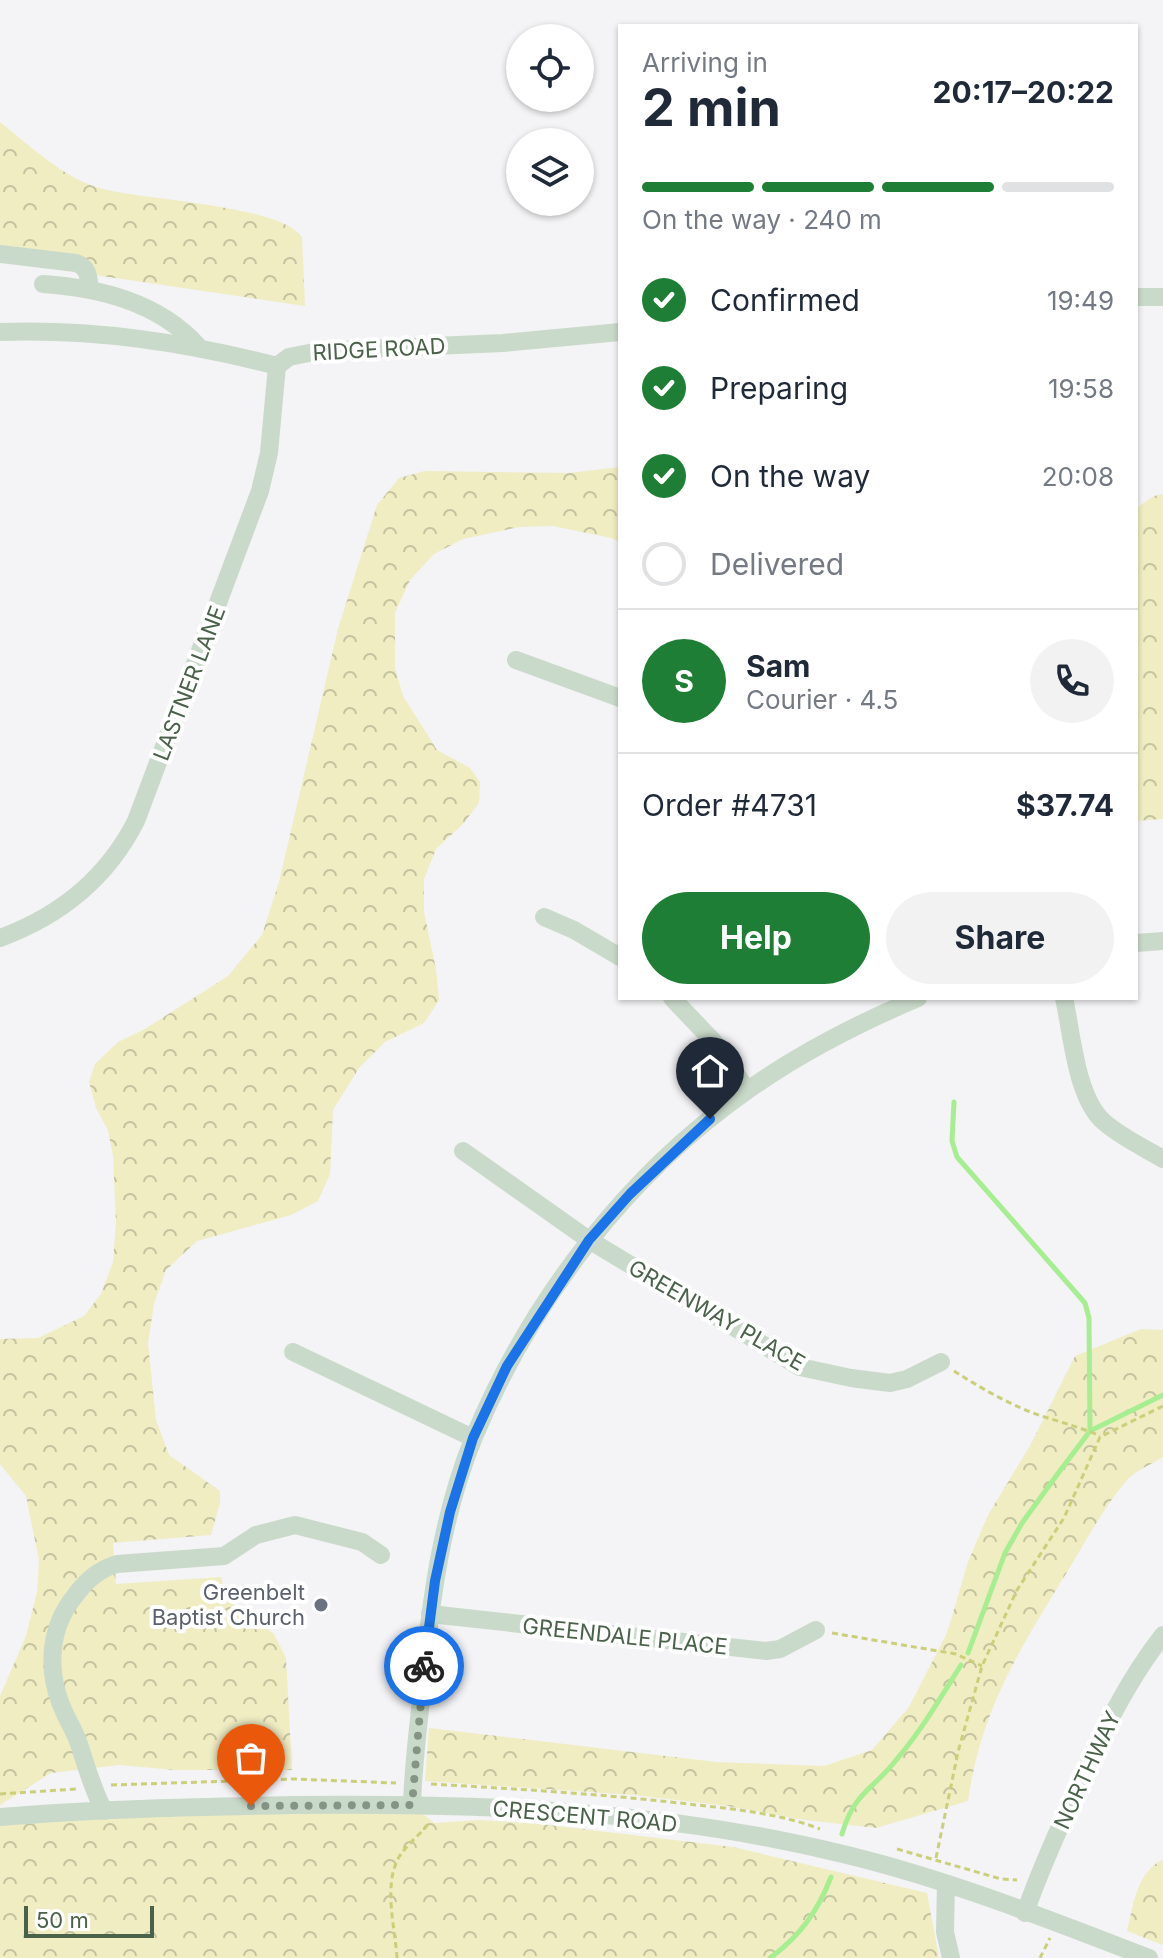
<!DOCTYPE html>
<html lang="en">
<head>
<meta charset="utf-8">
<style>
	body { margin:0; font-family:Inter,sans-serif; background:#f2f2f3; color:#1f2937; height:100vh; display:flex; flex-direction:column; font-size:30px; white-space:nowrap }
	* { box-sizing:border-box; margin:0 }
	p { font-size:26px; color:#747a83 }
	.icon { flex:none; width:44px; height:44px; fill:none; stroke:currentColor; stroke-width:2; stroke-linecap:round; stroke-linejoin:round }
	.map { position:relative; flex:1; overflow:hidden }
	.sheet { position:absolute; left:618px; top:24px; width:520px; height:976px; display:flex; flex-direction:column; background:#fff; border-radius:0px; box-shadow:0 2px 6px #0004 }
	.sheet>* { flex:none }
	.tools { position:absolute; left:506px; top:24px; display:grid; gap:16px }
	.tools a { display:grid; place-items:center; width:88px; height:88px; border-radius:50%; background:#fff; box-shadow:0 2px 6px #0004; font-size:40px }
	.scale { position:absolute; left:24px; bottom:20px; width:130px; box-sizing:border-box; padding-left:8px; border:4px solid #4a614a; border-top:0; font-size:22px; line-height:28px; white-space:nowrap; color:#4a614a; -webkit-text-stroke:6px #fff; paint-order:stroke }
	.pin { position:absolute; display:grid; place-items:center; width:68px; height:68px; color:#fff; margin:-82px -34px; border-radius:50% 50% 50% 0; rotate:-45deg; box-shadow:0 0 8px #0007 }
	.pin .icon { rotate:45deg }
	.courier { position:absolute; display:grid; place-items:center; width:80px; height:80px; margin:-40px; border:6px solid #1a73e8; border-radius:50%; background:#fff; color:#222; box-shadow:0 2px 10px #0007 }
	.overview em { font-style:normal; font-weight:700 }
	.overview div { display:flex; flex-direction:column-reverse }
	.overview { display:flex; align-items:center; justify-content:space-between; height:136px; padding:0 24px }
	h1 { font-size:52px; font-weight:700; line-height:60px }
	.bar { display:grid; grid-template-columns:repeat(4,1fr); gap:12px 8px; align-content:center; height:96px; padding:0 24px }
	.bar i { height:10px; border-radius:6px; background:#e0e1e3 }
	.bar .active { background:#1e7e35 }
	.bar p { grid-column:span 4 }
	.line { display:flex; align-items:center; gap:20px; padding:0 24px; border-top:2px solid #e0e1e3 }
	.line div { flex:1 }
	.round { display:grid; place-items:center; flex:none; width:84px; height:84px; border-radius:42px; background:#f2f2f3 }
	ol { padding:0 24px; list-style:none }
	li { display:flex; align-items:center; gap:24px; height:88px }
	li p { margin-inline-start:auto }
	li .icon { padding:8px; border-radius:50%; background:#1e7e35; color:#fff; stroke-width:4 }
	li:last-child { color:#747a83 }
	li i { width:44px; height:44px; border:4px solid #e0e1e3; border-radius:50% }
	.button { display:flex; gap:16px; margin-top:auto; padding:16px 24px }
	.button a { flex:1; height:92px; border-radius:48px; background:#1e7e35; color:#fff; font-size:32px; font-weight:700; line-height:92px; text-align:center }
	.button a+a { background:#f2f2f3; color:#1f2937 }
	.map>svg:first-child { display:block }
	.forest { fill:url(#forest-crowns) }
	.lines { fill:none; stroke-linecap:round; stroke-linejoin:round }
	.stream { stroke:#a7ed91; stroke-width:5 }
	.path { stroke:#cbcf7a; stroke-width:3; stroke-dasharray:6 4; stroke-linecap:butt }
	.minor { stroke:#cadaca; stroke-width:18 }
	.done { stroke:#869486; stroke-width:8; stroke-dasharray:0 14.4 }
	.route { stroke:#1a73e8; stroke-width:10 }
	.worship-dot { fill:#6b7280; stroke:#fff; stroke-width:3 }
	.labels { text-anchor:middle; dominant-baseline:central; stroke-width:8; stroke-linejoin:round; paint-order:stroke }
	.street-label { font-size:22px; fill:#4a614a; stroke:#fff }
	.worship-label { font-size:22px; fill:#5b616d; stroke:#fff; text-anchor:end }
</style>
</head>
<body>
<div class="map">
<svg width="1163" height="1958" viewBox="0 0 1163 1958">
	<defs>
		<pattern id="forest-crowns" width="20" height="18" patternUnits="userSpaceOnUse" patternTransform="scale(2)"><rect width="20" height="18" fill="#f0edc3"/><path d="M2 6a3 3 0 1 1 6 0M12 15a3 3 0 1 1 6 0" fill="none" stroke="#c4c3a0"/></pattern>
	</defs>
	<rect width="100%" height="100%" fill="#f4f3f5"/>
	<g class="forest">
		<path d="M0,122C29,145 60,175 96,187C139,201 276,203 302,237L305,306L0,261Z"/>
		<path d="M620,467V542L611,538L553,526L519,527L463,539L434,554L410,580L395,613V668L403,696L437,750L470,768L480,782L479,803L463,824L436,849L424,879V912L436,969L439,1000L424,1023L385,1042L359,1068L333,1110L330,1174L318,1201L291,1215L197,1241L166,1270L154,1304L148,1343L156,1420L169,1455L220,1491V1503L211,1535L113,1543L116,1584L221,1577L227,1600L274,1634L286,1658L292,1770H175L119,1765L51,1773L0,1805V1696L26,1636L37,1592L39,1560L26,1496L0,1464V1339L38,1338L84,1316L101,1294L113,1262L116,1222L113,1156L108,1130L96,1108L89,1082L95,1064L118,1042L145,1029L228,976L262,935L279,882L338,629L377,505L399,478L425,471L569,473Z"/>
		<path d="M1163,494V819L1136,821V508L1154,496Z"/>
		<path d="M1141,1329L1163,1330V1457C1152,1464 1136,1470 1127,1480C1103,1508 1086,1541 1067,1572C1020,1649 981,1709 968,1801L876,1828L805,1820L728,1806L633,1795L425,1781L429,1728L716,1762L824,1766L872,1750L909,1707L947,1633L968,1562L988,1515L1031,1444L1075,1356Z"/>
		<path d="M412,1805L434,1823L480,1820L540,1824L733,1847L927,1893L939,1958H0V1812Z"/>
		<path d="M1163,1859V1945L1127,1931C1134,1903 1136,1874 1163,1859Z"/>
	</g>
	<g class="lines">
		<g class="stream">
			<path d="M954,1102L952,1141L957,1157L1085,1303L1089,1318L1090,1431"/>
			<path d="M968,1653L1005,1553L1022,1523L1059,1472L1090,1431L1163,1395"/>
			<path d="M842,1834C854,1792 873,1790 897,1759C921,1731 941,1697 961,1665"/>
			<path d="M770,1958C800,1936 818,1911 831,1877"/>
		</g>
		<g class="path">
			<path d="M954,1371C979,1387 1005,1402 1033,1413C1055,1421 1078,1426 1100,1436"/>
			<path d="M832,1633L956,1654L982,1666"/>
			<path d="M431,1784C517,1789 603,1794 688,1804C732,1809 779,1813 820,1829"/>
			<path d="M111,1785L294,1779L396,1783"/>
			<path d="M0,1794L76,1789"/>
			<path d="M897,1849L1001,1879L1017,1880"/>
			<path d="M936,1858L958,1752L982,1666L1017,1590L1064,1518L1100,1437L1163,1406"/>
			<path d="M397,1958C395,1927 383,1885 399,1857C407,1844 420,1835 429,1823"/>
			<path d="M1040,1958L1050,1938"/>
		</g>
		<g class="minor">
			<path d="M0,254L76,263C89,268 88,276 90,289"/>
			<path d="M43,284C100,288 158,302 198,346"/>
			<path d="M1136,297H1163"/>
			<path d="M0,332C95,329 184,342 277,366"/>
			<path d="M277,366L289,357L319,351L503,343L620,332"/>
			<path d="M516,660L620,698"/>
			<path d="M544,917L574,930L620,957"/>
			<path d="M0,938C60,916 107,878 136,821L260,491L269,453L277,366"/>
			<path d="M1136,943L1163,941"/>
			<path d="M672,998L713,1041L747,1090"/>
			<path d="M1064,998C1072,1033 1076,1098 1104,1122C1121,1137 1143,1147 1163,1159"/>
			<path d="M463,1151L589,1240L800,1367L851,1378L890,1383L907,1379L941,1362"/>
			<path d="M293,1352L473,1438"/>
			<path d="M430,1614L766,1651L780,1649L816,1630"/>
			<path d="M412,1805C413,1767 418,1729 422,1691C430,1605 441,1517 474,1437C531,1300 627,1175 748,1090C800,1053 859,1023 918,998"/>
			<path d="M104,1811C92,1788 86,1765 78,1741C73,1728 65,1716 60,1702C47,1667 50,1627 74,1597C86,1581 97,1570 117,1564L224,1556L256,1535L295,1525L362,1542L381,1555"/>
			<path d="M0,1817C98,1809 197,1807 295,1805C481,1803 666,1810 847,1855C950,1880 1050,1920 1149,1958"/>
			<path d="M946,1884L945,1932L951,1958"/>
			<path d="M1025,1913C1040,1870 1059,1828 1078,1787C1102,1733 1127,1681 1163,1635"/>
		</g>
	</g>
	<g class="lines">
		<path class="done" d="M251,1806L412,1805L424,1666"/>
		<path class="route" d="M424,1666L435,1581L450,1512L473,1438L507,1366L589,1240L630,1194L710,1119"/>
	</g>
	<circle class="worship-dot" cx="321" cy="1605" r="8"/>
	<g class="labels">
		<g class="street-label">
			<text transform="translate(379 349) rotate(-3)">RIDGE ROAD</text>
			<text transform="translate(189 683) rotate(-69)">LASTNER LANE</text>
			<text transform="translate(717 1315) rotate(30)">GREENWAY PLACE</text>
			<text transform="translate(625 1636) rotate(6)">GREENDALE PLACE</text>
			<text transform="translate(1087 1770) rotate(-65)">NORTHWAY</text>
			<text transform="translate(585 1816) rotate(5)">CRESCENT ROAD</text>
		</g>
		<g class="worship-label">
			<text x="305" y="1592">Greenbelt<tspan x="305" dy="25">Baptist Church</tspan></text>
		</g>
	</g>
</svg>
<div class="tools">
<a><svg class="icon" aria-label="locate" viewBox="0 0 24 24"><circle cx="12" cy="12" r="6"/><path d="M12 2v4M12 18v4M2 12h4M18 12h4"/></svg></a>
<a><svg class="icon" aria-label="layers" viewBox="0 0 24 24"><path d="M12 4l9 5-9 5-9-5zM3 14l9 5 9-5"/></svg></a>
</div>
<div class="scale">50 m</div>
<div class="pin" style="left:251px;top:1806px;background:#ea580c"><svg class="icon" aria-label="bag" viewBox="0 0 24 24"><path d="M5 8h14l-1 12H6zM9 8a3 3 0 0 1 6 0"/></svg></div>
<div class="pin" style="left:710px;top:1119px;background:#1f2937"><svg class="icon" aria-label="home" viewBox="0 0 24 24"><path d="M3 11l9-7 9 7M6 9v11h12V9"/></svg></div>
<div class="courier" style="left:424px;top:1666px"><svg class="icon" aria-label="bike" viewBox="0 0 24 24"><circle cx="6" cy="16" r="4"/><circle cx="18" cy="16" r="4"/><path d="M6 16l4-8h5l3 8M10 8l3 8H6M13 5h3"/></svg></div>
<section class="sheet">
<div class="overview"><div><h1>2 min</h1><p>Arriving in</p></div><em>20:17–20:22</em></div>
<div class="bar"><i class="active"></i><i class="active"></i><i class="active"></i><i></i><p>On the way · 240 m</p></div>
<ol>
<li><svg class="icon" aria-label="check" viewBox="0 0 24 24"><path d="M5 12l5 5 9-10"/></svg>Confirmed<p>19:49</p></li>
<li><svg class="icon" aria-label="check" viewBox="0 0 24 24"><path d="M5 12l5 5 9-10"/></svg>Preparing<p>19:58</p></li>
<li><svg class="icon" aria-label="check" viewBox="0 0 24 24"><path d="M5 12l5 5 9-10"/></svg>On the way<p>20:08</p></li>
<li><i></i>Delivered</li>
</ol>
<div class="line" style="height:144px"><b class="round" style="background:#1e7e35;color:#fff">S</b><div><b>Sam</b><p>Courier · 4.5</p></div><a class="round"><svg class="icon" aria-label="phone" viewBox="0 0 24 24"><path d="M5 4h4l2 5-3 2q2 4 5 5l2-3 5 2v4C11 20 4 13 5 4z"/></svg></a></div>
<div class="line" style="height:104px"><div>Order #4731</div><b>$37.74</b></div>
<div class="button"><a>Help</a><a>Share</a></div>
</section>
</div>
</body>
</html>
